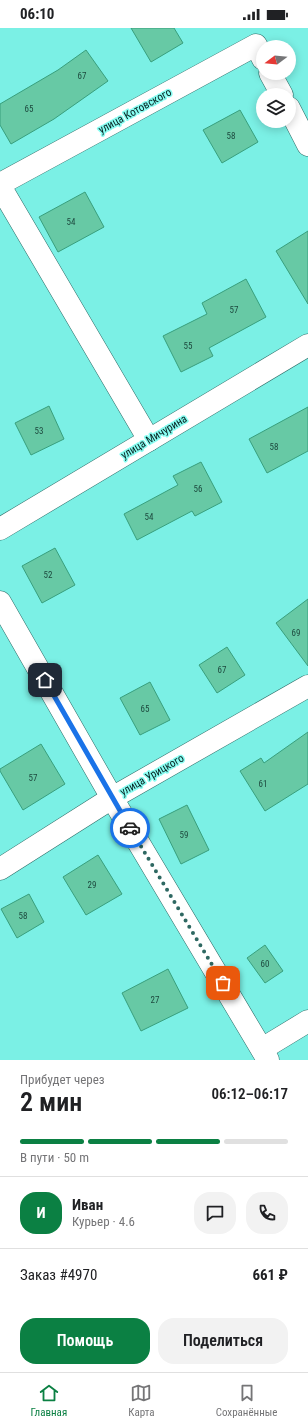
<!DOCTYPE html>
<html lang="ru">
<head>
<meta charset="utf-8">
<style>
	body { margin:0; font-family:"Roboto Condensed",sans-serif; background:#f2f2f2; color:#202124; height:100vh; display:flex; flex-direction:column; font-size:15px; white-space:nowrap }
	* { box-sizing:border-box; margin:0 }
	p { font-size:13px; color:#757577 }
	.icon { flex:none; width:22px; height:22px; fill:none; stroke:currentColor; stroke-width:2; stroke-linecap:round; stroke-linejoin:round }
	.map { position:relative; height:1032px; overflow:hidden }
	.drawer { display:flex; flex-direction:column; background:#fff; flex:1 }
	.drawer>* { flex:none }
	.needle { width:26px; rotate:254deg }
	.tools { position:absolute; left:256px; top:12px; display:grid; gap:8px }
	.tools a { display:grid; place-items:center; width:40px; height:40px; border-radius:50%; background:#fff; box-shadow:0 2px 10px #0003; font-size:20px }
	.pin { position:absolute; display:grid; place-items:center; width:34px; height:34px; color:#fff; margin:-17px; border-radius:8px; box-shadow:0 2px 6px #0006 }
	.courier { position:absolute; display:grid; place-items:center; width:40px; height:40px; margin:-20px; border:3px solid #1a73e8; border-radius:50%; background:#fff; color:#222; box-shadow:0 1px 5px #0007 }
	.headline em { font-style:normal; font-weight:600 }
	.headline div { display:flex; flex-direction:column-reverse }
	.headline { display:flex; align-items:center; justify-content:space-between; height:68px; padding:0 20px }
	h1 { font-size:26px; font-weight:600; line-height:30px }
	.bar { display:grid; grid-template-columns:repeat(4,1fr); gap:6px 4px; align-content:center; height:48px; padding:0 20px }
	.bar i { height:5px; border-radius:3px; background:#e0e0e0 }
	.bar .on { background:#0b8043 }
	.bar p { grid-column:span 4 }
	.line { display:flex; align-items:center; gap:10px; padding:0 20px; border-top:1px solid #e0e0e0 }
	.line div { flex:1 }
	.round { display:grid; place-items:center; flex:none; width:42px; height:42px; border-radius:16px; background:#f2f2f2 }
	.button { display:flex; gap:8px; margin-top:auto; padding:8px 20px }
	.button a { flex:1; height:46px; border-radius:16px; background:#0b8043; color:#fff; font-size:16px; font-weight:600; line-height:46px; text-align:center }
	.button a+a { background:#f2f2f2; color:#202124 }
	.status { display:flex; justify-content:space-between; align-items:center; height:28px; padding:0 20px; background:#fff; direction:ltr }
	.status svg { height:11px; fill:currentColor }
	.tab-bar { display:flex; justify-content:space-around; align-items:center; height:56px; border-top:1px solid #e0e0e0; background:#fff; font-size:11px; color:#757577 }
	.tab-bar a { display:grid; justify-items:center; gap:2px }
	.tab-bar .on { color:#0b8043 }
	.map>svg:first-child { display:block }
	.building { fill:#67c9a5; stroke:#389f7d }
	.lines { fill:none; stroke-linecap:round; stroke-linejoin:round }
	.minor-casing { stroke:#2e6c67; stroke-width:23 }
	.minor { stroke:#fff; stroke-width:22 }
	.done { stroke:#2e6862; stroke-width:4; stroke-dasharray:0 7.2 }
	.route { stroke:#1a73e8; stroke-width:5 }
	.labels { text-anchor:middle; dominant-baseline:central; stroke-width:3; stroke-linejoin:round; paint-order:stroke }
	.number-label { font-size:9px; fill:#1d493e }
	.street-label { font-size:11px; fill:#041e1c; stroke:#88fdf2 }
</style>
</head>
<body>
<div class="status"><b>06:10</b><svg viewBox="0 0 49 12"><path d="M0 12V9h3v3zM5 12V6h3v6zM10 12V3h3v9zM15 12V0h3v12zM26 1h20v11H26zM47 4h2v5h-2z"/></svg></div>
<div class="map">
<svg width="308" height="1032" viewBox="0 0 308 1032">
	<rect width="100%" height="100%" fill="#7bf0e5"/>
	<g class="building">
		<path d="M131,0H174L183,15L151,34Z"/>
		<path d="M86,22L108,53L54,91L11,116L0,97V76L58,42Z"/>
		<path d="M240,82L258,114L222,135L203,102Z"/>
		<path d="M85,164L104,199L58,224L39,189Z"/>
		<path d="M308,203V276L276,223Z"/>
		<path d="M246,251L266,289L209,320L213,328L181,344L163,308L207,286L202,275Z"/>
		<path d="M49,378L64,411L31,427L15,395Z"/>
		<path d="M308,379V423L267,445L249,411Z"/>
		<path d="M201,434L222,474L195,488L192,483L137,512L124,486L178,457L173,448Z"/>
		<path d="M55,520L75,557L42,575L22,538Z"/>
		<path d="M308,571V638L276,595Z"/>
		<path d="M227,619L245,647L217,665L199,637Z"/>
		<path d="M150,654L170,692L140,707L120,670Z"/>
		<path d="M308,704V756L265,783L240,743L261,730L264,735Z"/>
		<path d="M41,716L65,756L23,782L0,743V741Z"/>
		<path d="M187,777L209,822L181,836L159,791Z"/>
		<path d="M98,827L122,866L86,887L63,849Z"/>
		<path d="M29,866L44,894L17,910L1,881Z"/>
		<path d="M265,917L283,943L265,955L247,930Z"/>
		<path d="M168,941L188,980L141,1003L122,965Z"/>
	</g>
	<g class="lines">
		<defs>
			<g id="minor">
				<path d="M270,45L282,67"/>
				<path d="M289,80L308,117"/>
				<path d="M0,156L256,17L263,31"/>
				<path d="M0,158L149,412"/>
				<path d="M0,501L308,317"/>
				<path d="M0,574L112,770L268,1032"/>
				<path d="M0,841L112,770L308,658"/>
				<path d="M262,1021L308,993"/>
			</g>
		</defs>
		<use href="#minor" class="minor-casing"/>
		<use href="#minor" class="minor"/>
	</g>
	<g class="lines">
		<path class="done" d="M130,800L223,955"/>
		<path class="route" d="M45,652L130,800"/>
	</g>
	<g class="labels">
		<g class="number-label">
			<text x="82" y="48">67</text>
			<text x="29" y="81">65</text>
			<text x="231" y="108">58</text>
			<text x="71" y="194">54</text>
			<text x="234" y="282">57</text>
			<text x="188" y="318">55</text>
			<text x="39" y="403">53</text>
			<text x="274" y="419">58</text>
			<text x="198" y="461">56</text>
			<text x="149" y="489">54</text>
			<text x="48" y="547">52</text>
			<text x="296" y="605">69</text>
			<text x="222" y="642">67</text>
			<text x="145" y="681">65</text>
			<text x="33" y="750">57</text>
			<text x="263" y="756">61</text>
			<text x="184" y="807">59</text>
			<text x="92" y="857">29</text>
			<text x="23" y="888">58</text>
			<text x="265" y="936">60</text>
			<text x="155" y="972">27</text>
		</g>
		<g class="street-label">
			<text transform="translate(135 83) rotate(-29)">улица Котовского</text>
			<text transform="translate(154 409) rotate(-31)">улица Мичурина</text>
			<text transform="translate(152 747) rotate(-30)">улица Урицкого</text>
		</g>
	</g>
</svg>
<div class="tools">
<a><svg class="needle" viewBox="-14 -14 28 28"><path d="M0-13l5 13h-10z" fill="#e53935"/><path d="M0 13l5-13h-10z" fill="#757577"/></svg></a>
<a><svg class="icon" aria-label="layers" viewBox="0 0 24 24"><path d="M12 4l9 5-9 5-9-5zM3 14l9 5 9-5"/></svg></a>
</div>
<div class="pin" style="left:223px;top:955px;background:#ea580c"><svg class="icon" aria-label="bag" viewBox="0 0 24 24"><path d="M5 8h14l-1 12H6zM9 8a3 3 0 0 1 6 0"/></svg></div>
<div class="pin" style="left:45px;top:652px;background:#1f2937"><svg class="icon" aria-label="home" viewBox="0 0 24 24"><path d="M3 11l9-7 9 7M6 9v11h12V9"/></svg></div>
<div class="courier" style="left:130px;top:800px"><svg class="icon" aria-label="car" viewBox="0 0 24 24"><path d="M5 17H2v-5l4-1 3-4h7l3 4 3 1v5h-3M9 17h6M6 11h13"/><circle cx="7" cy="17" r="2"/><circle cx="17" cy="17" r="2"/></svg></div>
</div>
<section class="drawer">
<div class="headline"><div><h1>2 мин</h1><p>Прибудет через</p></div><em>06:12–06:17</em></div>
<div class="bar"><i class="on"></i><i class="on"></i><i class="on"></i><i></i><p>В пути · 50 m</p></div>
<div class="line" style="height:72px"><b class="round" style="background:#0b8043;color:#fff">И</b><div><b>Иван</b><p>Курьер · 4.6</p></div><a class="round"><svg class="icon" aria-label="chat" viewBox="0 0 24 24"><path d="M4 5h16v11H9l-5 4z"/></svg></a><a class="round"><svg class="icon" aria-label="phone" viewBox="0 0 24 24"><path d="M5 4h4l2 5-3 2q2 4 5 5l2-3 5 2v4C11 20 4 13 5 4z"/></svg></a></div>
<div class="line" style="height:52px"><div>Заказ #4970</div><b>661 ₽</b></div>
<div class="button"><a>Помощь</a><a>Поделиться</a></div>
</section>
<nav class="tab-bar">
<a class="on"><svg class="icon" aria-label="home" viewBox="0 0 24 24"><path d="M3 11l9-7 9 7M6 9v11h12V9"/></svg>Главная</a>
<a><svg class="icon" aria-label="map" viewBox="0 0 24 24"><path d="M3 6l6-2 6 2 6-2v14l-6 2-6-2-6 2zM9 4v14M15 6v14"/></svg>Карта</a>
<a><svg class="icon" aria-label="saved" viewBox="0 0 24 24"><path d="M7 4h10v16l-5-4-5 4z"/></svg>Сохранённые</a>
</nav>
</body>
</html>
